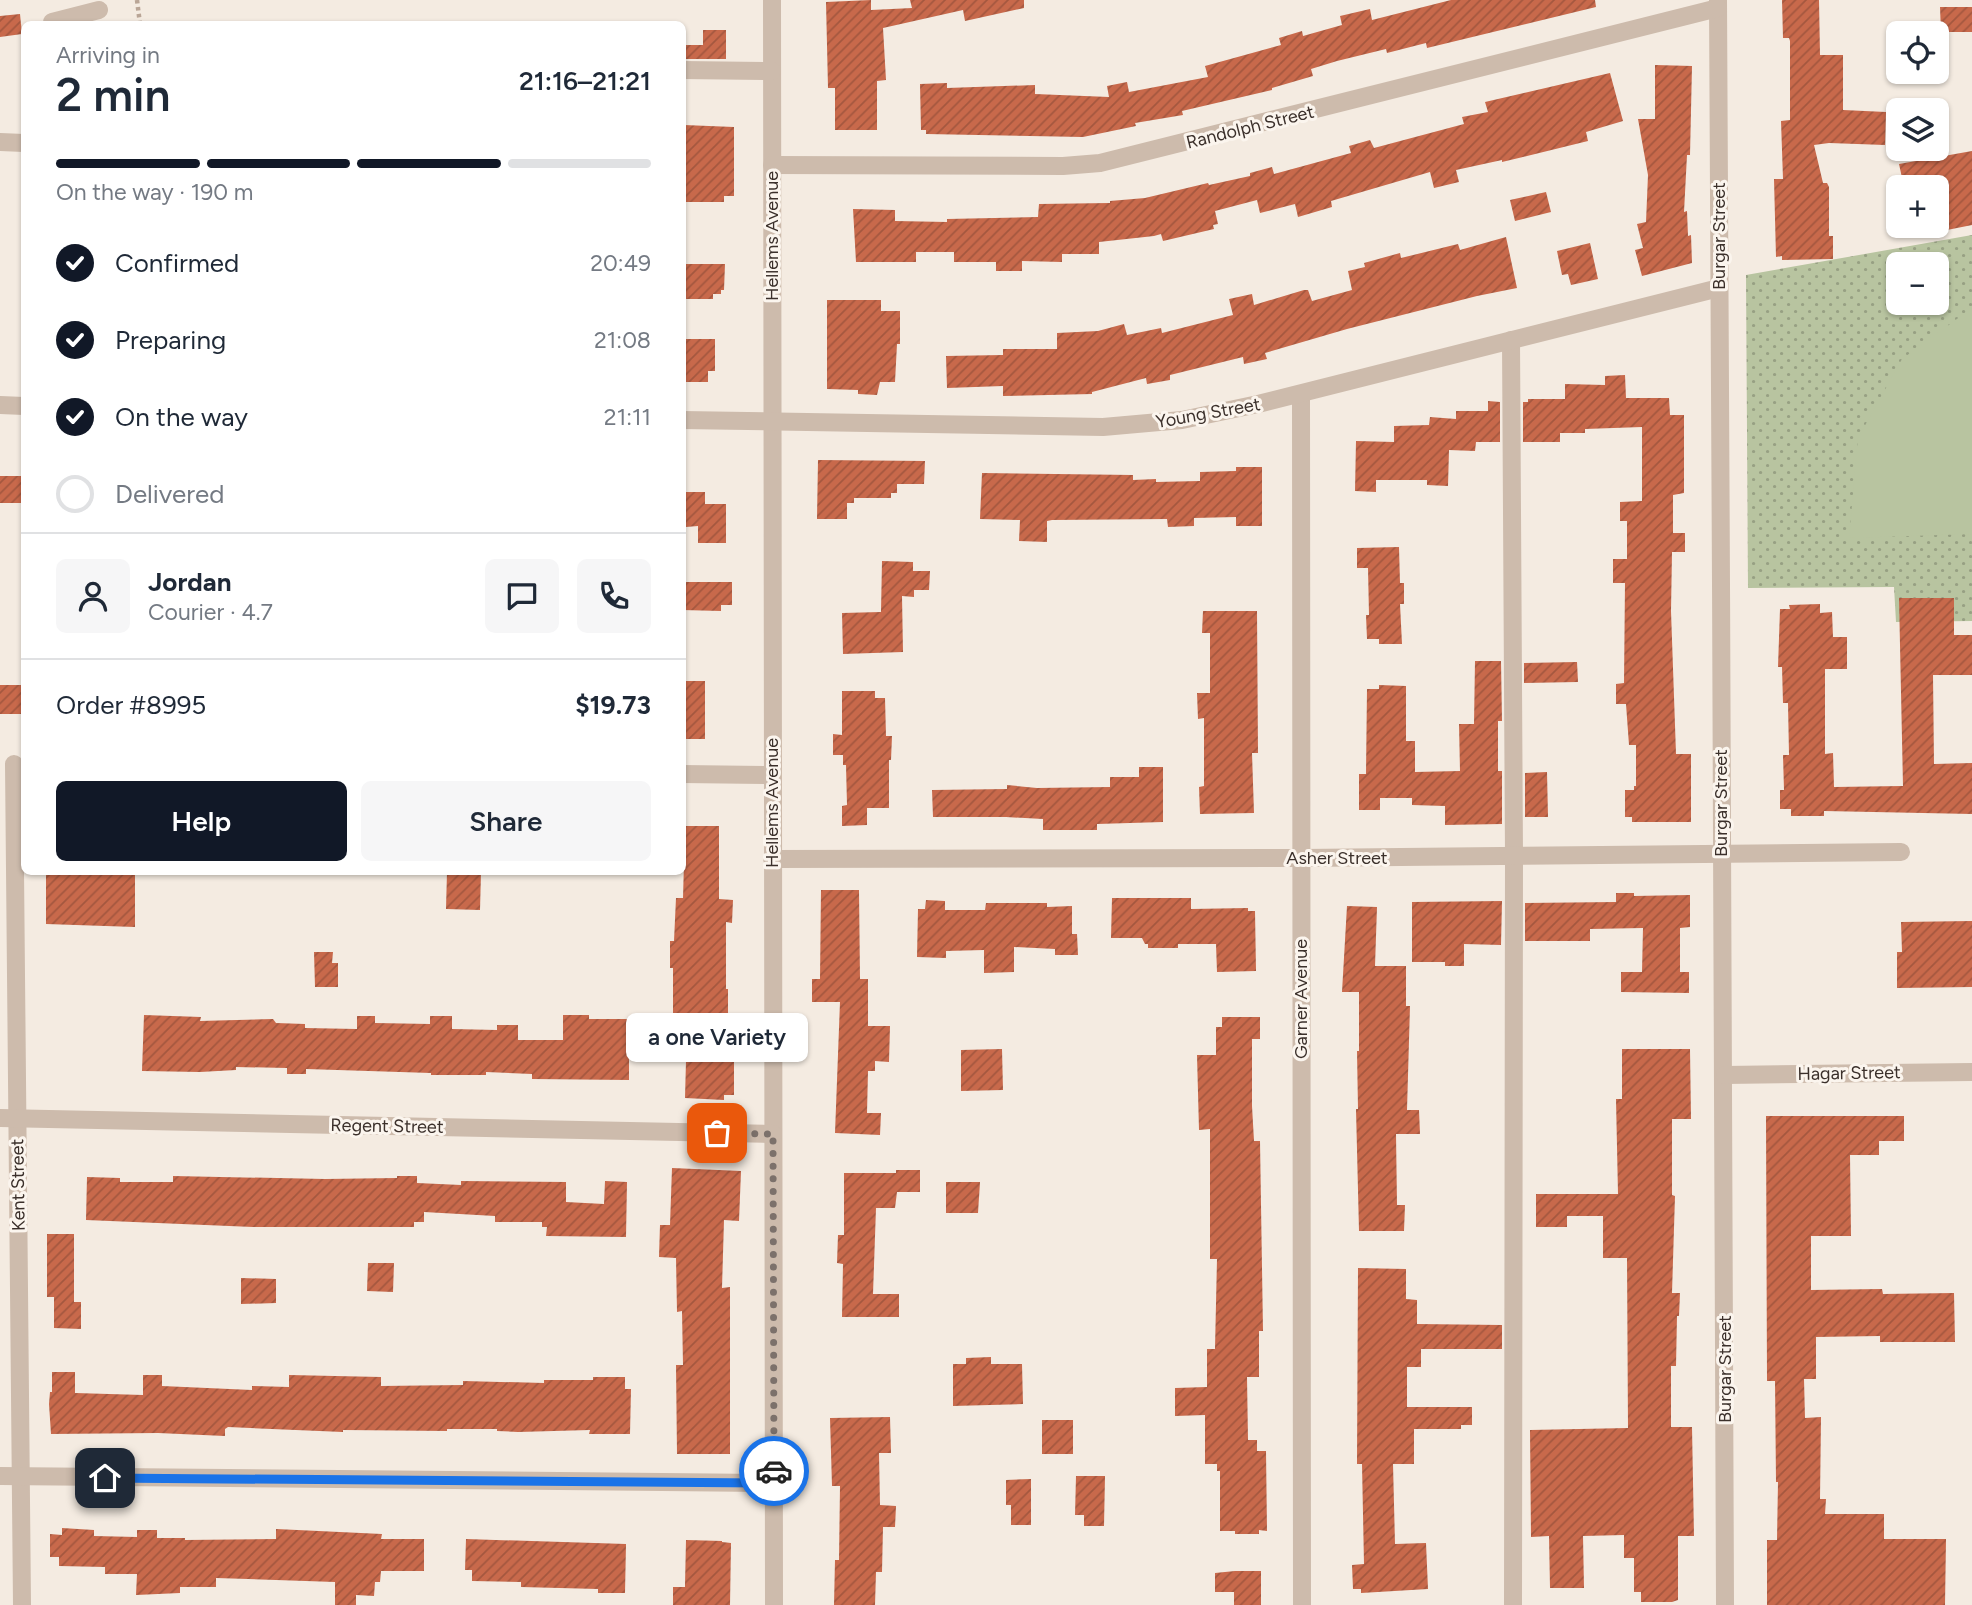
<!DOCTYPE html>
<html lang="en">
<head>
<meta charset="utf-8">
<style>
	body { margin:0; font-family:Figtree,sans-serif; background:#f6f6f7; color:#1f2937; height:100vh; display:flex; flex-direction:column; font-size:26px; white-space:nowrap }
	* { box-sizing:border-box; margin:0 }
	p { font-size:23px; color:#747a83 }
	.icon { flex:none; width:38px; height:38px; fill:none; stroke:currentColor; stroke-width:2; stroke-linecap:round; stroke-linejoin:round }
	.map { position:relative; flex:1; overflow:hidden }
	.side { position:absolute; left:21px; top:21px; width:665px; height:854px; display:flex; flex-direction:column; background:#fff; border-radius:10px; box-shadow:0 2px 5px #0004 }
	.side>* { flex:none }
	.controls { position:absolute; left:1886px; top:21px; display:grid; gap:14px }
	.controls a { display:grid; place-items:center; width:63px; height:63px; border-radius:10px; background:#fff; box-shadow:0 2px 5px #0004; font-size:35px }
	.pin { position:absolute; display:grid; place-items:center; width:60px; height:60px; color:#fff; margin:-30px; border-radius:14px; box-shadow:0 4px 10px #0006 }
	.courier { position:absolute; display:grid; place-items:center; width:70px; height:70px; margin:-35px; border:5px solid #1a73e8; border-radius:50%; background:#fff; color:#222; box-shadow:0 2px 9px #0007 }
	.bubble { position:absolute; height:49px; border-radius:10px; background:#fff; box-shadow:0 2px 5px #0004; font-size:23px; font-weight:600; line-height:49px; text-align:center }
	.head em { font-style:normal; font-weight:600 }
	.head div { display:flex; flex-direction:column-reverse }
	.head { display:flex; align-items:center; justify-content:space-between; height:119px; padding:0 35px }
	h1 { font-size:46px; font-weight:600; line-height:52px }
	.bar { display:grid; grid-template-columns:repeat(4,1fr); gap:10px 7px; align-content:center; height:84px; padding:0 35px }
	.bar i { height:9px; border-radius:5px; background:#e0e1e3 }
	.bar .active { background:#111827 }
	.bar p { grid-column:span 4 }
	.line { display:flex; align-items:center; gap:18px; padding:0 35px; border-top:2px solid #e0e1e3 }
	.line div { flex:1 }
	.round { display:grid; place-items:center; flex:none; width:74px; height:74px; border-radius:10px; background:#f6f6f7 }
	ol { padding:0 35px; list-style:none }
	li { display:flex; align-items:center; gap:21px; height:77px }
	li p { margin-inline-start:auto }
	li .icon { padding:7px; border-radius:50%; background:#111827; color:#fff; stroke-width:4 }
	li:last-child { color:#747a83 }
	li i { width:38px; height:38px; border:4px solid #e0e1e3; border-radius:50% }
	.cta { display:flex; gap:14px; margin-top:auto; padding:14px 35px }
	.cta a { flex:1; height:80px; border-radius:10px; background:#111827; color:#fff; font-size:28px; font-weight:600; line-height:80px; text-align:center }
	.cta a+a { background:#f6f6f7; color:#1f2937 }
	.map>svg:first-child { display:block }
	.grass { fill:url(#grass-dots); fill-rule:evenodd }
	.pitch { fill:#b8c4a0 }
	.building { fill:url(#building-hatch) }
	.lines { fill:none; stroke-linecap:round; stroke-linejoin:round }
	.path { stroke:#b9a596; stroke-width:4.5; stroke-dasharray:3.5 3.5; stroke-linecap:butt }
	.minor { stroke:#cdbbac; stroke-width:18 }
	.done { stroke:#7c716b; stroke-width:7; stroke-dasharray:0 12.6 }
	.route { stroke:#1a73e8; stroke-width:9 }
	.labels { text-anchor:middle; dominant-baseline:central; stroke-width:6; stroke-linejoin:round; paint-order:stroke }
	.street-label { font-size:18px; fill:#3b302b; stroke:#fbf5ee }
</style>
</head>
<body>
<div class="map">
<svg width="1972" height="1605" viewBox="0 0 1972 1605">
	<defs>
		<pattern id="grass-dots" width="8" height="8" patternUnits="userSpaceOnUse" patternTransform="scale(1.75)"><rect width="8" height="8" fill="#b8c4a0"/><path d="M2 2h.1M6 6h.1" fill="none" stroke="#97a083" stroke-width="1.8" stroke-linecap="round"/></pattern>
		<pattern id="building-hatch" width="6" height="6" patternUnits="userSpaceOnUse" patternTransform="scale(1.75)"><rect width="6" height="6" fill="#c8694b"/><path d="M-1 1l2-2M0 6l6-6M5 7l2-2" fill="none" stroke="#a4573f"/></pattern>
	</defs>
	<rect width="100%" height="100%" fill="#f4ebe1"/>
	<path class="grass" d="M1972,235V621L1896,622L1894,587L1748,588L1746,275ZM1899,264H1937V303H1899Z"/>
	<path class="pitch" d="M1972,308V534L1849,538L1858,438L1902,359Z"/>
	<g class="building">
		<path d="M871,0V10L912,8L910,0H1024V8L965,21L963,10L883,28L886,80L877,81V130H835V88H828L826,2Z"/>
		<path d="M1451,0H1595L1596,7L1427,48L1426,43L1387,53L1386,49L1337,61L1311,69L1313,76L1272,88V90L1182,111L1183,115L1135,123L1136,126L1083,137L926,134V130H921L920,84L947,83V88L1035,85V94L1109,97L1107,86L1127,82L1129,92L1208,77L1205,66L1281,45L1279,38L1302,31L1303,36L1342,25L1340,16L1370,9L1372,20Z"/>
		<path d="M1782,0H1819L1820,55H1843V110L1886,112L1885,145L1829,143L1814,145L1823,183H1827L1829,187V236H1833V259L1782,260V256L1776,257L1774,179H1783L1781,121L1790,120V41L1789,38H1783Z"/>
		<path d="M1940,7H1972V32H1941Z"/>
		<path d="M20,14L22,34L0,37V16Z"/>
		<path d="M703,30H726V59H682V45H703Z"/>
		<path d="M1655,65L1692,66L1690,155H1687L1684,212L1687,211L1688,236L1691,235L1692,263L1642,276L1635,250L1643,248L1637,224L1646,222L1648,175L1638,119H1655Z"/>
		<path d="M1610,73L1623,121L1586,132L1588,141L1502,162V160L1456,170L1459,182L1434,188L1430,172L1331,201L1332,207L1298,217L1295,204L1260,213L1257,200L1215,211L1218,224L1213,225L1214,229L1163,241L1161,234L1154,236L1099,242V254H1062V262L1022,261V271H996V262H954V252H916V262H856L853,209L895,210V221L947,222V219L1038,217L1039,204L1110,203V201L1145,198L1208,183L1209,185L1250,176V173L1272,167L1274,174L1351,153L1349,146L1370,140L1374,148L1464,124L1462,117L1488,112L1485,102Z"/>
		<path d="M684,125L734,127V196H724V202H682Z"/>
		<path d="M1972,151V225L1937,232V187H1904L1899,164Z"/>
		<path d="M1546,192L1551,212L1515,221L1510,200Z"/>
		<path d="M1506,237L1517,288L1477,296L1347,329L1265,353L1267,359L1244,364L1243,357L1170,375V380L1147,384L1146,378L1092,392V394L1003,396V386L947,388L946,356L1003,355V349H1057V333L1098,331L1124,324L1127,335L1161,328L1162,333L1233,315L1229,299L1252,294L1254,305L1304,290H1308L1312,301L1352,290L1348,271L1365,267L1364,263L1400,253L1401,258L1458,244L1460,250Z"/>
		<path d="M1590,243L1598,279L1571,285L1568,274L1562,275L1557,251Z"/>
		<path d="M682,264H725L724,290H721V294H713V299H682Z"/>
		<path d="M827,300H881V311H900V344H897L895,382H880L877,395L858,394V390L827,389Z"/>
		<path d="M682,339H715V371H708V382H682Z"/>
		<path d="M1625,375L1626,398H1669L1670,415H1684V493L1673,495V533H1685V552H1672L1671,611L1676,754H1691V822H1632V817H1625V790H1634V786H1636V745H1629L1626,704H1616V684L1624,683L1625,583H1613V559H1627V521H1620V502L1642,501V427L1585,429V433H1560V442H1523V402H1528V399H1565V384L1605,385V376Z"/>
		<path d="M1488,401L1500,402V442H1476L1475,451L1449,450L1448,486L1427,485V480H1376V492L1355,491L1356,441L1394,442V426L1429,425L1430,417L1456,419V411H1488Z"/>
		<path d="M818,460L925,461L924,484H897V493H891V498H854V503H847V519H817Z"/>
		<path d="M1236,467H1262V526H1236V517L1194,518V526L1168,527L1167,519L1052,520L1047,521V542L1019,541L1020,520L980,519L982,473L1133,475V480L1156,479V482L1200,481V472L1236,471Z"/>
		<rect x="0" y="476" width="24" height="27"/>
		<path d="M685,492H705V504H726V543H698V526L686,527Z"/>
		<path d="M1399,547L1400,583H1404V604H1400L1402,644H1379V639H1367L1366,615H1369L1368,568H1357V548Z"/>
		<path d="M882,561L913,562V571H930L929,590H914V597L902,596L903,652L843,654L842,613L881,612Z"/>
		<path d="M682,582H732V605H721V611L682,610Z"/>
		<path d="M1899,598H1954V635H1972V675H1933L1934,764L1972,763V814L1824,811V816H1791V809H1780V790H1784L1783,755H1789L1788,703H1783L1782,667H1778L1780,609H1790L1789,605L1820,604V613L1832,612L1833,637H1847V669H1825V754L1833,753L1834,787L1903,786Z"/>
		<path d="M1203,611H1257L1258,753H1252L1254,813L1200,814L1199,787L1204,786V718L1198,719L1197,693H1210V633H1202Z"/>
		<path d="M1475,661H1501L1502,721H1498V771H1502V824L1445,825V806L1412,805V798H1380V810H1359V774H1366L1367,689H1379V685L1406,686V741H1415V772L1460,771L1459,724H1474Z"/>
		<path d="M1577,662L1578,682L1524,683V663Z"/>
		<rect x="682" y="681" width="23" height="58"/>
		<rect x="0" y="685" width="24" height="29"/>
		<path d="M842,691H875V698H885L886,736H892L891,760H889V808H867V825L842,826V806L847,805L846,765H843V755H833V734L842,735Z"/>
		<path d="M1139,767H1163V822L1097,824V830H1043V819L1006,817H933L932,790L1007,789V785L1037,788L1110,787V777H1139Z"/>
		<path d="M1547,772L1548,817H1525V773Z"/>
		<path d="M685,826H719V899L733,900L732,923L726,922V989H728V1038H734V1095H724V1100L685,1098L686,1061L684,1058H679V1016H673V968H670V941H674L676,898H683Z"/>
		<path d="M46,872H135V927L46,924Z"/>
		<path d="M447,872H481L480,910L446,909Z"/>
		<path d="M821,890H859L860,979H868V1026H890L889,1062L875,1061V1071H868L867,1113H881L880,1135L835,1133L840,1002H812V979H820Z"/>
		<path d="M1616,893H1634V896L1690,895V927L1680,928V972H1689V993L1621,992V972H1642L1643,928L1590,929V941H1525V903L1616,902Z"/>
		<path d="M1112,898H1191V909L1248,908V911H1255L1256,971L1217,972L1216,944H1178V948H1148V944H1145L1142,938H1111Z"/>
		<path d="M926,900L945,901V910H985L986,903H1047V907L1072,906V934H1077L1078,955H1055V949L1014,947V972L984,973V950L946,951V958L917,957L918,909H925Z"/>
		<path d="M1502,901L1501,945L1464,944V966H1445V962H1412V902Z"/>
		<path d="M1347,906L1377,907L1375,966H1406V1006H1410L1407,1110H1419L1420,1134H1396L1397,1205H1405L1404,1231H1359L1356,1109H1358L1357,1051H1359V992H1342Z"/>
		<path d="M1972,921V987L1897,988V952H1902L1901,922Z"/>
		<path d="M314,952H333L332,963H338V987H315Z"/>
		<path d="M144,1015L201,1017L200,1021L273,1019L276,1023L305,1024V1028L357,1029V1016H375V1023L430,1024V1016H452V1029L497,1030V1025H518V1040H563V1015H589V1019H629V1080L532,1079V1074L486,1072V1075H431V1073L306,1069V1074H287V1068L236,1067V1070L200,1072L142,1071Z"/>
		<path d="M1222,1017H1260V1039H1252V1106L1254,1141H1260L1263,1331H1259V1377H1247L1248,1440H1257V1451H1266L1267,1531L1259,1530V1534H1235V1531H1220V1471H1217V1464H1205V1415L1175,1416V1388L1207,1387V1349H1215L1217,1259H1210V1129L1199,1130L1197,1055H1216V1027H1222Z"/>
		<path d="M1002,1049L1003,1090L961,1091V1050Z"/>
		<path d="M1622,1049H1690L1691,1119H1672V1195L1675,1196L1672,1293H1680L1679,1316H1677L1676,1366H1671V1427H1692L1694,1536H1678V1600L1672,1602H1641V1592H1634V1558H1624V1535L1583,1536L1584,1588H1550L1549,1536L1531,1537L1530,1430L1628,1428L1627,1258H1603V1216H1567V1227H1536V1194H1618L1616,1099H1622Z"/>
		<path d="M1766,1116H1904V1141H1879V1155H1850L1851,1236H1811V1290L1882,1289L1883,1294L1954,1293L1955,1342H1880V1336L1816,1337V1379H1804L1805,1418L1821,1417L1820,1499H1826L1825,1514H1884V1539H1946L1945,1605H1767V1540H1777L1778,1482H1776L1775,1381H1767Z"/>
		<path d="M672,1168L741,1171L739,1221L724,1220L722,1288L730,1287V1454H677L676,1365H683L682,1311L677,1312L676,1258L659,1257L660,1225H670Z"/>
		<path d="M896,1170H920V1192H897L895,1208H876L873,1294H899V1317H842L843,1264L837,1263L838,1235H844V1173H896Z"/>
		<path d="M173,1176L325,1179L397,1178V1176H417V1183L461,1185V1181L566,1182V1202L604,1204L605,1181L627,1182L626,1237L546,1236L547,1227H542V1222H495V1216L424,1212V1222H414V1227H253L86,1220L87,1177L120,1178V1182H173Z"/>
		<path d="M946,1182H980L978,1213H946Z"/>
		<path d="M47,1234H74V1302H81V1329L54,1328V1297H47Z"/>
		<path d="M368,1263H394L393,1292L367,1291Z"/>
		<path d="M1358,1268L1406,1269V1299L1417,1300V1324L1502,1325V1349H1421V1367H1407V1407H1472V1425H1461V1429H1414V1464H1393L1395,1544L1426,1543L1428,1589L1361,1593V1589H1353L1352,1565L1364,1564L1362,1464H1357Z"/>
		<path d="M241,1278L276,1279V1303L241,1304Z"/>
		<path d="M991,1357V1364H1022L1023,1404L953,1406V1364H966V1358Z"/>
		<path d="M52,1372H75V1393L143,1395V1375H162V1386L252,1390V1386L289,1387V1375L381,1377V1386L463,1385V1381L544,1383V1380H593V1377H625V1389H631L630,1434H589L590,1430L518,1432L497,1431V1429H447V1431L343,1430V1432L228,1427L225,1429V1436L158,1433L51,1434L49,1404L50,1392H52Z"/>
		<path d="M890,1417L891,1453H879L880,1505L896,1506L895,1527H883L882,1572H876L875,1605H834L835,1560H839L840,1486H832L830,1418Z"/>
		<rect x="1042" y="1420" width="31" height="34"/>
		<path d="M1076,1476H1105L1104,1526H1084V1515H1075Z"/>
		<path d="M1031,1479V1525H1011V1505H1006V1480Z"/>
		<path d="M62,1528L94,1530V1536L137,1537V1530H157V1538H185V1540L276,1539V1529L382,1534L381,1539H424V1571H381L380,1582H375L374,1596L356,1595V1605H335V1582L216,1578V1587H180V1593L136,1595L137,1574H105V1567L59,1566V1557H50V1534L62,1535Z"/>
		<path d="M466,1539L626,1544L625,1593H598V1589L521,1587V1582L472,1581V1570H465Z"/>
		<path d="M686,1540L722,1541V1542L731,1543L730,1605H673V1587H685V1585Z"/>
		<path d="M1235,1571H1261V1605H1234V1592H1215V1573Z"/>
	</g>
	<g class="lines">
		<path class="path" d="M137,0L140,24"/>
		<g class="minor">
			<path d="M772,0L774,1605"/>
			<path d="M1718,0C1720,535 1725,1070 1725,1605"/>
			<path d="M52,24V22L99,10"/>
			<path d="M682,70L772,71"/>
			<path d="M0,142L24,143"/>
			<path d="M772,165L1063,166L1100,163L1718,8"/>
			<path d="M1511,340L1514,856L1513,1605"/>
			<path d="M1301,394L1302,1605"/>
			<path d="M0,405L24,406"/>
			<path d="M682,420L1103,427L1182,420L1258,404L1719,288"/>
			<path d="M14,764L22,1605"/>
			<path d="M682,774L772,775"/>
			<path d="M772,859L1301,858L1901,852"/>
			<path d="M1725,1075L1972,1072"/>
			<path d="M0,1118L773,1134"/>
			<path d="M0,1476L774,1483"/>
		</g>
	</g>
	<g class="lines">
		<path class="done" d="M717,1133L773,1134L774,1471"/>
		<path class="route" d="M105,1478L774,1483V1471"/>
	</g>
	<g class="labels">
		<g class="street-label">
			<text transform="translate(1250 127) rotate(-14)">Randolph Street</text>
			<text transform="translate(772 236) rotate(-90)">Hellems Avenue</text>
			<text transform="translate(1719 236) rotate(-90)">Burgar Street</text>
			<text transform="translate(1208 413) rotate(-10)">Young Street</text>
			<text transform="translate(772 803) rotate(-90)">Hellems Avenue</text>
			<text transform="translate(1721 803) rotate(-90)">Burgar Street</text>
			<text x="1337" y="858">Asher Street</text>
			<text transform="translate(1301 999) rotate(-90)">Garner Avenue</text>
			<text transform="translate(1849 1073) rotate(-1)">Hagar Street</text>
			<text transform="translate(387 1126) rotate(1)">Regent Street</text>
			<text transform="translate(18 1185) rotate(-91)">Kent Street</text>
			<text transform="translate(1725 1369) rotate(-90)">Burgar Street</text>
		</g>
	</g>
</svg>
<div class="controls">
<a><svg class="icon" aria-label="locate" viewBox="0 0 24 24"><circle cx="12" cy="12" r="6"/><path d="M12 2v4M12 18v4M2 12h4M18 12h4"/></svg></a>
<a><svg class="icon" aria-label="layers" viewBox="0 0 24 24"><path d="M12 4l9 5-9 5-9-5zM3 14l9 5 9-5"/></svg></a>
<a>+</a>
<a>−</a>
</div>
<div class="pin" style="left:717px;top:1133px;background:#ea580c"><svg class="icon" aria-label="bag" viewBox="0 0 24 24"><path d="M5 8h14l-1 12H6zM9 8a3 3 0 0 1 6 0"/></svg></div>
<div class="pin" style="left:105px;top:1478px;background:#1f2937"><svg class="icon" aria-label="home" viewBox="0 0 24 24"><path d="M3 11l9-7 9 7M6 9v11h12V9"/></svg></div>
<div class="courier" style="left:774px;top:1471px"><svg class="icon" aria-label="car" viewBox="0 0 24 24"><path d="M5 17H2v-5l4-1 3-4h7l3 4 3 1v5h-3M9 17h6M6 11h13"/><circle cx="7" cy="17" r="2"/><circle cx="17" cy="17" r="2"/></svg></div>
<div class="bubble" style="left:626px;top:1013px;width:182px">a one Variety</div>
<section class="side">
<div class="head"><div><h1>2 min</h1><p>Arriving in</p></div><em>21:16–21:21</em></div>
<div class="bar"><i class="active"></i><i class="active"></i><i class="active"></i><i></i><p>On the way · 190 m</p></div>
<ol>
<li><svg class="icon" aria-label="check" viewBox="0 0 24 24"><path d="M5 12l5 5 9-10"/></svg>Confirmed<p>20:49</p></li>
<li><svg class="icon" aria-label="check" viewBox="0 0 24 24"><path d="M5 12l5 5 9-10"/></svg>Preparing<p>21:08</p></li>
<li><svg class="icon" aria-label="check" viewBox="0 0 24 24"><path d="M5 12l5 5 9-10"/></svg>On the way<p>21:11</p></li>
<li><i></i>Delivered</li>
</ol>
<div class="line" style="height:126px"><a class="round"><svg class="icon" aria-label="person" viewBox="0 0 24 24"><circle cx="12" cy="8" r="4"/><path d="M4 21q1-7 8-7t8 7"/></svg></a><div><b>Jordan</b><p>Courier · 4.7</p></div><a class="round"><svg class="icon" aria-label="chat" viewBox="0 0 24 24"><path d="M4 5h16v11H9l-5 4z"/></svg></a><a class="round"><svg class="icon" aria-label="phone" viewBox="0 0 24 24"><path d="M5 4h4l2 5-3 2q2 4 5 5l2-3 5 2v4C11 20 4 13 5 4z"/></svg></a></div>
<div class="line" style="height:91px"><div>Order #8995</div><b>$19.73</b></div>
<div class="cta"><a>Help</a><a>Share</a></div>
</section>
</div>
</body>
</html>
